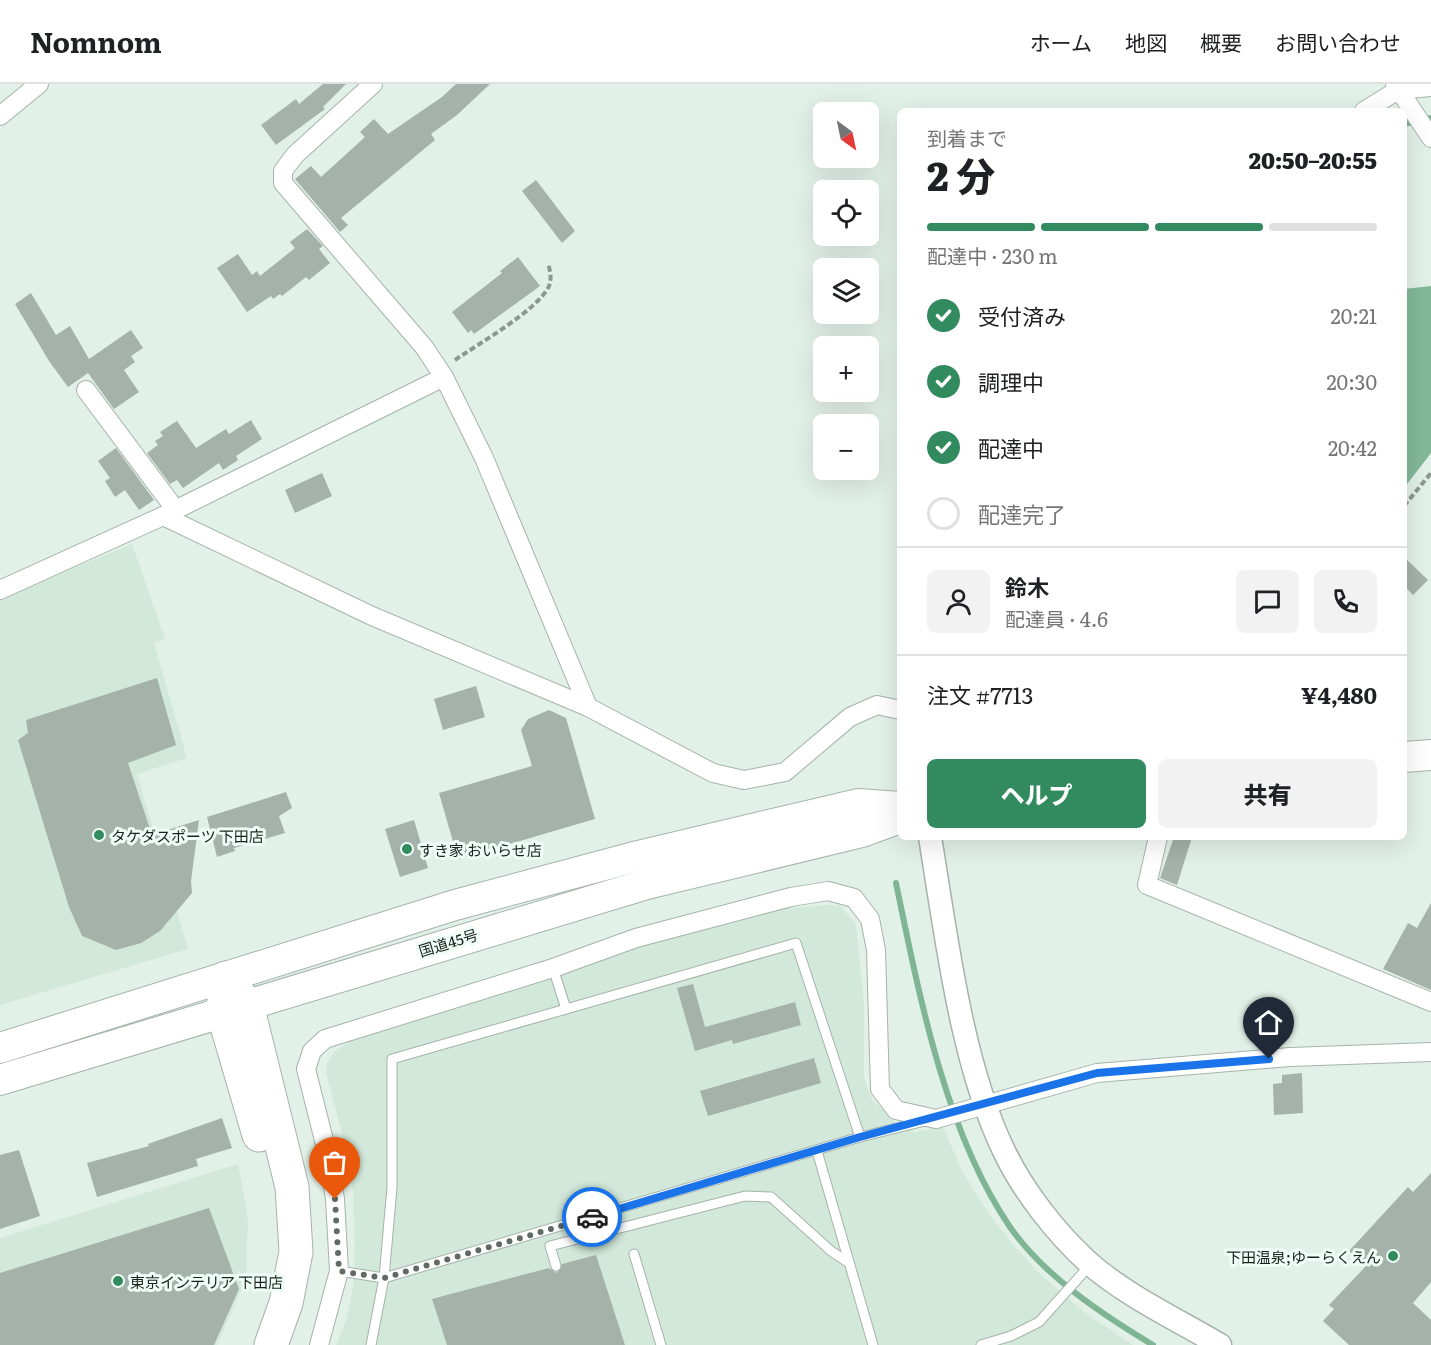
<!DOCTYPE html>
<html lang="ja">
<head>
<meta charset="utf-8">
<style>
	body { margin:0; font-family:Literata,"Noto Sans JP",serif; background:#f2f2f2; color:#202124; height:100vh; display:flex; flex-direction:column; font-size:22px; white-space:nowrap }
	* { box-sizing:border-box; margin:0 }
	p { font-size:20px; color:#757577 }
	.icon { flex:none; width:33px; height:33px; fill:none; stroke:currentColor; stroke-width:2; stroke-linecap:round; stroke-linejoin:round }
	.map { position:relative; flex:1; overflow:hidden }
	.panel { position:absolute; left:897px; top:24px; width:510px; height:732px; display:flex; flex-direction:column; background:#fff; border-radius:9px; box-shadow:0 6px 24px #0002 }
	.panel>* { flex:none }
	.needle { width:39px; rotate:147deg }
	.fabs { position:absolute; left:813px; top:18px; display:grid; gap:12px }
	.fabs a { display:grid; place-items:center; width:66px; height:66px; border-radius:9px; background:#fff; box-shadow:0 6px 24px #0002; font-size:30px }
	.pin { position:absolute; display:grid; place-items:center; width:51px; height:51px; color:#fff; margin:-62px -26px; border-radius:50% 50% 50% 0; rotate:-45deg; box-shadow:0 0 6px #0007 }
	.pin .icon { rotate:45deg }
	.courier { position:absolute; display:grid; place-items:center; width:60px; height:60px; margin:-30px; border:4px solid #1a73e8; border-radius:50%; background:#fff; color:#222; box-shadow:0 2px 8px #0007 }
	.summary em { font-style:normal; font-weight:800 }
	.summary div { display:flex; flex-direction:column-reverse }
	.summary { display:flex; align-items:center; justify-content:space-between; height:102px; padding:0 30px }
	h1 { font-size:39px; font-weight:800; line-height:45px }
	.bar { display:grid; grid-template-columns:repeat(4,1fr); gap:9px 6px; align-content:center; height:72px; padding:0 30px }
	.bar i { height:8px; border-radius:4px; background:#e0e0e0 }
	.bar .active { background:#328a5f }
	.bar p { grid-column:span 4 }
	.line { display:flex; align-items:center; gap:15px; padding:0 30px; border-top:2px solid #e0e0e0 }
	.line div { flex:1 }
	.round { display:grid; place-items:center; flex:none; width:63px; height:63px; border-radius:9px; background:#f2f2f2 }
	ol { padding:0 30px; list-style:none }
	li { display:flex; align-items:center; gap:18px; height:66px }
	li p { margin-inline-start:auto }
	li .icon { padding:6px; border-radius:50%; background:#328a5f; color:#fff; stroke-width:4 }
	li:last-child { color:#757577 }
	li i { width:33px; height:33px; border:3px solid #e0e0e0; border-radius:50% }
	.primary-button { display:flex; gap:12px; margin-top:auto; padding:12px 30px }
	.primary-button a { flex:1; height:69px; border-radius:9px; background:#328a5f; color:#fff; font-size:24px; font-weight:800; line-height:69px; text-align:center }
	.primary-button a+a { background:#f2f2f2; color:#202124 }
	header { display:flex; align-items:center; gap:36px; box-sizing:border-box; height:84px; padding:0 30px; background:#fff; border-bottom:2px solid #e0e0e0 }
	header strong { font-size:28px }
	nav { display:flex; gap:33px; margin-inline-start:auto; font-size:21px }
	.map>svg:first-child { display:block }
	.built { fill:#d2e8da }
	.forest { fill:#82b898 }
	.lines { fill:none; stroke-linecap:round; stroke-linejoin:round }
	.stream { stroke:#7fb595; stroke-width:6 }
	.building { fill:#a4b2aa }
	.service-casing { stroke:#a5b3aa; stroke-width:11 }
	.minor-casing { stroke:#a5b3aa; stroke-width:20 }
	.tertiary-casing { stroke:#a5b3aa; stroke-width:25 }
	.trunk-casing { stroke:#a5b3aa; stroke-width:32 }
	.motorway-casing { stroke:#a5b3aa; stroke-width:35 }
	.path { stroke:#8c9790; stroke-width:4; stroke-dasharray:6 3; stroke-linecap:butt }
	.service { stroke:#fff; stroke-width:9 }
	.minor { stroke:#fff; stroke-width:18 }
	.tertiary { stroke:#fff; stroke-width:22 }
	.trunk { stroke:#fff; stroke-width:30 }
	.motorway { stroke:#fff; stroke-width:33 }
	.done { stroke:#616a64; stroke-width:6; stroke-dasharray:0 10.8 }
	.route { stroke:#1a73e8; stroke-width:8 }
	.poi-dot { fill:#328a5f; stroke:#effef5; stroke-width:2 }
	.labels { text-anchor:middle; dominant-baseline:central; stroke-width:6; stroke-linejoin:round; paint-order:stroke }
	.poi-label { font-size:15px; fill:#1b211d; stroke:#effef5; text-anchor:start }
	.street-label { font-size:15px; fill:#1b211d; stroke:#effef5 }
</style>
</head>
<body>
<header>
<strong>Nomnom</strong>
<nav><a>ホーム</a><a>地図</a><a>概要</a><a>お問い合わせ</a></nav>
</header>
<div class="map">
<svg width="1431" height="1261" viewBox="0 0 1431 1261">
	<rect width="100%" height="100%" fill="#e2f1e8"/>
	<g class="built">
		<path d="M132,460L165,555L154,559L187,674L137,690L188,865L0,921V514Z"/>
		<path d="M828,821L840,822L856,840L864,920V993L872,1016L901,1043L915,1048L943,1043L962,1087L989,1130L1016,1164L1042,1192L1087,1230L1133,1261H336L347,1234L354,1197L355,1157L353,1110L346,1065L326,989L327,979L335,967L351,957L390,941L631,861L759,827Z"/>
		<path d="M238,1080L248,1134L246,1190L244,1200L217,1261H0V1154Z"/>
	</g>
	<path class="forest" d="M1431,202V369L1404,404V205Z"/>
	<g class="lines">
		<g class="stream">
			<path d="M1404,40L1431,34"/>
			<path d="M896,799C919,910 945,1048 1010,1143C1044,1192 1103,1231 1153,1261"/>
		</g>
	</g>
	<g class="building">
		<path d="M323,0H346L323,23L325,25L276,61L261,41L296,15L299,20Z"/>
		<path d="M456,0H490L457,31L431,50L435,56L341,134L348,141L340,148L295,95L311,82L321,93L365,53L360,48L374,35L388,50L442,13Z"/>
		<path d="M536,96L575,147L562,159L522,107Z"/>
		<path d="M307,145L323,162L319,165L330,179L309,196L306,193L282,212L280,210L273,215L271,212L247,228L217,184L238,170L252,191L257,187L260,192L295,164L290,158Z"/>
		<path d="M518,173L540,202L474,250L471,246L468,249L452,228L502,189L500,187Z"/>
		<path d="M31,209L56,251L70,242L89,275L131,246L143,264L131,272L135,278L124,286L139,308L114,325L88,289L68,303L49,277L15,220Z"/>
		<path d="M251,336L262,355L236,372L238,376L223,386L219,379L183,404L177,396L170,400L147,369L158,361L155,357L163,352L160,348L177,337L196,364L226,345L229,350Z"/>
		<path d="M116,364L154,416L139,426L125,406L115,413L105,397L110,394L98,377Z"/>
		<path d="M322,389L332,412L295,429L285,406Z"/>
		<path d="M1404,473L1428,496L1413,511L1404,502Z"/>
		<path d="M157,594L176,661L128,679L152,751L199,736L191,797L192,809L160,847L141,859L116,866L82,852L69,823L18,656L28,649L26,636Z"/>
		<path d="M476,602L485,633L443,646L434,615Z"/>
		<path d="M549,626L566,634L595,735L458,775L439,709L532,682L521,646L528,635Z"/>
		<path d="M286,708L292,724L279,732L285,749L234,764L235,767L217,773L207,733Z"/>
		<path d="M414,736L428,784L400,793L385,745Z"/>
		<path d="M1174,753H1192L1177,801L1160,794Z"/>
		<path d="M1431,819V906L1383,885L1408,839L1417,844Z"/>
		<path d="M693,900L705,943L795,918L801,941L733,960L732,956L695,967L677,904Z"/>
		<path d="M814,974L821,999L708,1032L700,1007Z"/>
		<path d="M1302,989L1303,1029L1274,1031L1273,1000L1282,999V991Z"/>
		<path d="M222,1034L232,1064L196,1075L198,1082L97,1113L87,1079L149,1062L148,1060Z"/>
		<path d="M19,1066L40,1132L0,1145V1071Z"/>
		<path d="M1431,1089V1198L1413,1219L1431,1236V1261H1349L1323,1237L1334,1225L1329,1221L1366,1182L1349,1167L1408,1103L1413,1108Z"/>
		<path d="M209,1124L239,1205L214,1261H0V1189Z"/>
		<path d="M596,1171L625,1261H447L432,1215L549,1184L557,1189L562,1180Z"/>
	</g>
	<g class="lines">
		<defs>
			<g id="service">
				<path d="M553,884L566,925"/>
				<path d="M817,1067L873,1261"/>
				<path d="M634,1170L661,1261"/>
				<path d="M556,1182L550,1162L745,1112L771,1113L831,1167L849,1179"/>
				<path d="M339,1187L384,1194L860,1053L925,1037"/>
				<path d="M371,1261L384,1194L392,1103V975L796,859L860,1053"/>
				<path d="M981,1261L1011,1252L1039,1238L1091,1180"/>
			</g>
			<g id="minor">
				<path d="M373,0L295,71L283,87V99L424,263L444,293L484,374L588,623"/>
				<path d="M1395,0L1431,54"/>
				<path d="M1364,27L1398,6L1431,3"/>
				<path d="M0,32L39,0"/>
				<path d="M86,306L175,425"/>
				<path d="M163,432L372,532L588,623L713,689L744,696L785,688L850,633L877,621L900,626"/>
				<path d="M0,506L163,432L444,293"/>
				<path d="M1158,753L1147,801L1431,918"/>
				<path d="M319,1261L339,1187L335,1115L329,1076L306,985L312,967L325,955L553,884L636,854L791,813L828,807L854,814L870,835L876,866L880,1005L896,1026L936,1035L1097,989L1290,973L1431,968"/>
			</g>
			<path id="tertiary" d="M930,753C946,850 961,979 1004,1067C1023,1107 1056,1149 1089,1179C1125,1211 1178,1236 1220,1261"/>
			<g id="trunk">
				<path d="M1404,673L1431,671"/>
				<path d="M0,964L455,821L638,772L858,720L900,723"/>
				<path d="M0,996L647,800L862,748L900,734"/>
			</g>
			<g id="motorway">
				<path d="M226,894L247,921L292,1103L296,1168L286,1219L271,1261"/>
				<path d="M226,894L223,928L259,1051"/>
			</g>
		</defs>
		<use href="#service" class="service-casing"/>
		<use href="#minor" class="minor-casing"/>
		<use href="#tertiary" class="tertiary-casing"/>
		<use href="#trunk" class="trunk-casing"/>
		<use href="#motorway" class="motorway-casing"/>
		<g class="path">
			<path d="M455,276C478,260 538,226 549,202C552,195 550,186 548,179"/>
			<path d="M1404,422L1431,389"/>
		</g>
		<use href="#service" class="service"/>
		<use href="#minor" class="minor"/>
		<use href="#tertiary" class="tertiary"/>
		<use href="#trunk" class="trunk"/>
		<use href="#motorway" class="motorway"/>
	</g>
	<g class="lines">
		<path class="done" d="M335,1115L339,1187L384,1194L592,1133"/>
		<path class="route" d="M592,1133L860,1053L1097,989L1269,975"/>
	</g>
	<g class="poi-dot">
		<circle cx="99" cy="751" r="6"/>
		<circle cx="407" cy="765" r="6"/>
		<circle cx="1393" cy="1172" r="6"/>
		<circle cx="118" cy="1197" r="6"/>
	</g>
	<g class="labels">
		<g class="poi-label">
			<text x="111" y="751">タケダスポーツ 下田店</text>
			<text x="419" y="765">すき家 おいらせ店</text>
			<text x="1381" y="1172" text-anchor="end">下田温泉;ゆーらくえん</text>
			<text x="130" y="1197">東京インテリア 下田店</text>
		</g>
		<g class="street-label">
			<text transform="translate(448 858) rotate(-17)">国道45号</text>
		</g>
	</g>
</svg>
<div class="fabs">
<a><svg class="needle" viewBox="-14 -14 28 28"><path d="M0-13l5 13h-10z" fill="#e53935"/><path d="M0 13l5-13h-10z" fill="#757577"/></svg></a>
<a><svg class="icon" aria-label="locate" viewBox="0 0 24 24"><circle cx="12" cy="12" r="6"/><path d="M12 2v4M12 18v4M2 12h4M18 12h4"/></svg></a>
<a><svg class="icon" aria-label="layers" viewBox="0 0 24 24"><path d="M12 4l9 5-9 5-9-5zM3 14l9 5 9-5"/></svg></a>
<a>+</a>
<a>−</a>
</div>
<div class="pin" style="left:335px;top:1115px;background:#ea580c"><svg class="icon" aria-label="bag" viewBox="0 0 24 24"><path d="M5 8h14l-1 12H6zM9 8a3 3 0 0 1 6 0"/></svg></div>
<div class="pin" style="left:1269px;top:975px;background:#1f2937"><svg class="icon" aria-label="home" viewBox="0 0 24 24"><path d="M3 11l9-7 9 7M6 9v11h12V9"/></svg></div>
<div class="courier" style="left:592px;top:1133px"><svg class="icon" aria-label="car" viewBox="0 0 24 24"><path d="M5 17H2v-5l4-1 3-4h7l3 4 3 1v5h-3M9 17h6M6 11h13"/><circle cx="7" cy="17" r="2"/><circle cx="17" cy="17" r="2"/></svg></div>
<section class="panel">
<div class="summary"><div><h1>2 分</h1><p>到着まで</p></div><em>20:50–20:55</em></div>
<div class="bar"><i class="active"></i><i class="active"></i><i class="active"></i><i></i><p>配達中 · 230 m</p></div>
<ol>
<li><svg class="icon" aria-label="check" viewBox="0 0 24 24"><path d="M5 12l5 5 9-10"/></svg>受付済み<p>20:21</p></li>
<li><svg class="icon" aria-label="check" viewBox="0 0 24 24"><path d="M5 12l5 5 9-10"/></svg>調理中<p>20:30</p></li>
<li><svg class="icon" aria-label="check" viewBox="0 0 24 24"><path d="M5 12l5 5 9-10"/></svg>配達中<p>20:42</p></li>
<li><i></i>配達完了</li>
</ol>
<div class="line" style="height:108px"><a class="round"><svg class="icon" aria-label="person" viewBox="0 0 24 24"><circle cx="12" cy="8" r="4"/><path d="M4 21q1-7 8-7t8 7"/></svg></a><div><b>鈴木</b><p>配達員 · 4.6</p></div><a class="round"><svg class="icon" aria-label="chat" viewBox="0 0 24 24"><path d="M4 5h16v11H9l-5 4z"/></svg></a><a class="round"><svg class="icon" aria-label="phone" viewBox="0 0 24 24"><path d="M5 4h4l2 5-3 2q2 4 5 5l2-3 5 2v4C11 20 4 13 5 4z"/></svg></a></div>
<div class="line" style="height:78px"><div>注文 #7713</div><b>¥4,480</b></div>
<div class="primary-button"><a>ヘルプ</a><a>共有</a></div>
</section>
</div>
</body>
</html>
